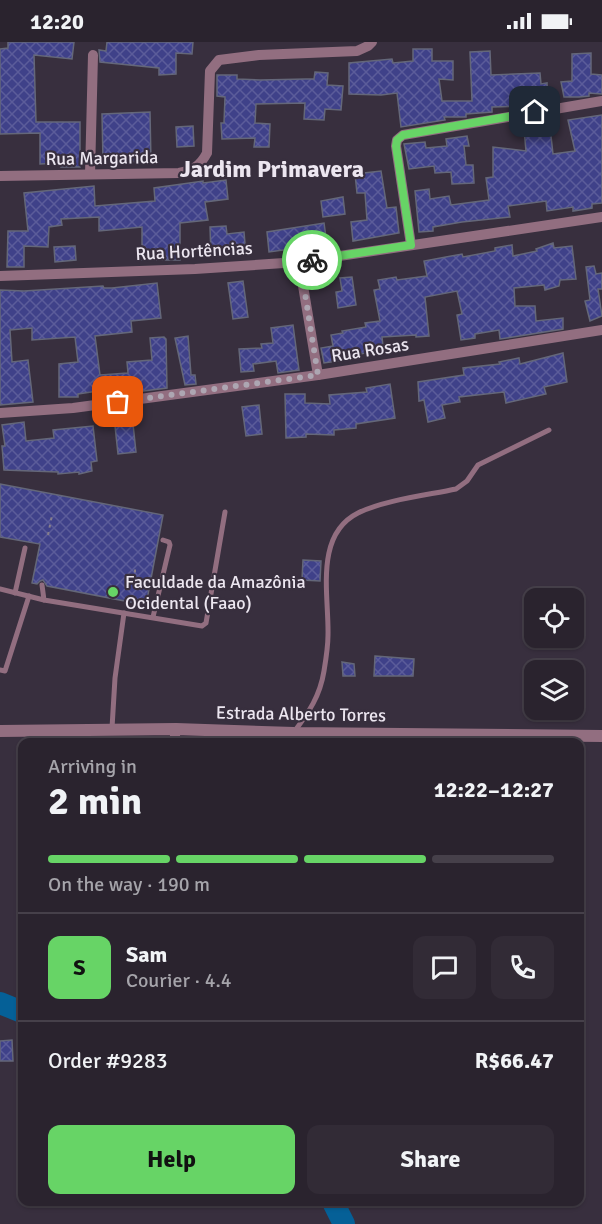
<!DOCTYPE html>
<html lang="en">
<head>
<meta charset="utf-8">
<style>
	body { margin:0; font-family:Signika,sans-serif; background:#322b36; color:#f1f3f6; height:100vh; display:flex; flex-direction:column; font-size:22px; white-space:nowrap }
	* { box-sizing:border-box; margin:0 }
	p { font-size:20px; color:#a5a4aa }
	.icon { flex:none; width:33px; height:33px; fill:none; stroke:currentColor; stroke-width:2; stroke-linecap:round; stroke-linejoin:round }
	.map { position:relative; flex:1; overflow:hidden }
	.details { position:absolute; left:18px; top:696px; width:566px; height:468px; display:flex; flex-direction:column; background:#2a232e; border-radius:12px; box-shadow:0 2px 4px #0004,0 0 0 2px #46404a }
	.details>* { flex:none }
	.buttons { position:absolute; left:524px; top:546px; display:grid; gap:12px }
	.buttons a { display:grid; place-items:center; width:60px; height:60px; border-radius:12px; background:#2a232e; box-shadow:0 2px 4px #0004,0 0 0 2px #46404a; font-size:30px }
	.pin { position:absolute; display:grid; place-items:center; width:51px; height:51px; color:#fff; margin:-26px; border-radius:12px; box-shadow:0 3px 9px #0006 }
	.courier { position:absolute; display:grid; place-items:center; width:60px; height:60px; margin:-30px; border:4px solid #67d466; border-radius:50%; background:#fff; color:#222; box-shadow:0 2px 8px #0007 }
	.headline em { font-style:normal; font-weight:800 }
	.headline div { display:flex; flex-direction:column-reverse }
	.headline { display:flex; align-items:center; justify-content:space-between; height:102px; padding:0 30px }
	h1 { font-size:39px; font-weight:800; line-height:45px }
	.bar { display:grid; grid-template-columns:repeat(4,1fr); gap:9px 6px; align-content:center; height:72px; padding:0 30px }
	.bar i { height:8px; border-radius:4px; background:#46404a }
	.bar .selected { background:#67d466 }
	.bar p { grid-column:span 4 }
	.line { display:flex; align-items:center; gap:15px; padding:0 30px; border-top:2px solid #46404a }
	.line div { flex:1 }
	.round { display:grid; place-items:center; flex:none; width:63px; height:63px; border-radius:12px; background:#322b36 }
	.button { display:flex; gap:12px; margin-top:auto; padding:12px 30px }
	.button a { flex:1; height:69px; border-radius:12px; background:#67d466; color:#111; font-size:24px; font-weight:800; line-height:69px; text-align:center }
	.button a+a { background:#322b36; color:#f1f3f6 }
	.status { display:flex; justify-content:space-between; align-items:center; height:42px; padding:0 30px; background:#2a232e; direction:ltr }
	.status svg { height:16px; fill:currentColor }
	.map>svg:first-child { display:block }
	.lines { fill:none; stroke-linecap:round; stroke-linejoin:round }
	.river { stroke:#056097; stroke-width:22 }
	.building { fill:url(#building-cross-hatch); stroke:#646779; stroke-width:1.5 }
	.path { stroke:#867e8b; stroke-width:2; stroke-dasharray:3 4.5; stroke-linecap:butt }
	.service { stroke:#926e80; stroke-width:5 }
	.minor { stroke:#926e80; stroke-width:10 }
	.tertiary { stroke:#926e80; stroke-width:12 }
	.done { stroke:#ada6b2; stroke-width:6; stroke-dasharray:0 10.8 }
	.route { stroke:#67d466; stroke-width:8 }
	.poi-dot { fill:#67d466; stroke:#382f3e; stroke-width:2 }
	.labels { text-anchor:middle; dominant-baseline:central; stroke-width:4.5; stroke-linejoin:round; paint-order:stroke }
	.street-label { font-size:18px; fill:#ece6f0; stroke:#382f3e }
	.poi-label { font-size:18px; fill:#ece6f0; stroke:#382f3e; text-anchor:start }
	.district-label { font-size:24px; font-weight:bold; fill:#ece6f0; stroke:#382f3e }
</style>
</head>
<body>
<div class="status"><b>12:20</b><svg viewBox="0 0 49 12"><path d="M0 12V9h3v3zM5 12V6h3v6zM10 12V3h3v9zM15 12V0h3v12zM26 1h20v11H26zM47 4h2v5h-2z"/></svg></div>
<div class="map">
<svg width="602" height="1182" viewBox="0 0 602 1182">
	<defs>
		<pattern id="building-cross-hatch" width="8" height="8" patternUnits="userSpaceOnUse" patternTransform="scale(1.5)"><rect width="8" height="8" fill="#3f4189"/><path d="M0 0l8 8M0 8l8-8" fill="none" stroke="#5b5c9a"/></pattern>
	</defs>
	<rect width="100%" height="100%" fill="#382f3e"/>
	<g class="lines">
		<g class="river">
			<path d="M0,961L22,970"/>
			<path d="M333,1160L344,1182"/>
		</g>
	</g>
	<g class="building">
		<path d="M8,0H74L72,17L34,13L36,80H80V125H61V121L40,122V91L0,92V7L8,6Z"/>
		<path d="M107,0H193L192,12L176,11V32L159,33V26L100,20L99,8L106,9Z"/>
		<path d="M413,7H432V19H453V38L439,37L442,59H472L470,10L490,9L491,33L540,31L541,42L547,41L548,60L526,64L492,65V70L466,72V75H444L445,78L401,85L397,51L381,53L349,52V21L392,17L393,21L413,19Z"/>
		<path d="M591,11V32L602,33V52L589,51V54L579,55H564L561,40L572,39V12Z"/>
		<path d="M315,30L328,31L327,43L343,44L341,68L325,67L324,78L304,77L305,61L256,62L255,81L270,82L269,105H254L255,96L222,97L221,81H224L225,55L217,54V33H237V37L260,38L306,37H314Z"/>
		<path d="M150,70L151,120L103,119L102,72Z"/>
		<path d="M602,73V161L592,162V166L573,169V165L547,169L546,159L508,164L510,175L462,180L433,185V189L419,190L415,149L429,147L430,157L449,154L451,163L489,158L486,136L493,135V105L526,109L524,87L550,85L553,112L575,109L568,78Z"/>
		<path d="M193,84L194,104L177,105L176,85Z"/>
		<path d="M467,94L469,104H464L466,123H473L474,141L452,142L451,130L435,131L434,124L409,127L404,102L425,100L426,106L447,104L446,97Z"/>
		<path d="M381,129L387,166L396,165L399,191L353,199L351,180L367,178L365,151H357L355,132Z"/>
		<path d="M226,138L228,157L205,160L208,178L180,181V218H142V185L99,189V175L61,177L62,183L49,185L48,205L24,204V225H7L8,189H28L24,151L94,144L95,164L155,159L154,146L203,139V141Z"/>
		<path d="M343,155L345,172L323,175L321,159Z"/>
		<path d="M324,181L327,202L269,210L267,190Z"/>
		<path d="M226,184L227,192L244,190L246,213L211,214L210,185Z"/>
		<path d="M553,201L554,206L572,204L576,237L560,238L559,244L545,248L544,243L514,246L515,264H535L536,279L563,276V287L500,297L499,288L475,292V296L461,298L457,273L462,272L457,249L425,255L429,294L416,295V293L382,295L383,304L365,306L366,311L344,315V318L324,321L321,306L333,304L331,293L343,291L342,289L366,285L365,281L380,279L374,248L380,247L378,238L396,235L397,238L427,234L424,219L462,212L463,215L495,209V206L512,203L513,214L537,209L536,207Z"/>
		<path d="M75,204L76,218L55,220L54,205Z"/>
		<path d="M594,224L596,232L602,231V247H598L602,274L590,279L585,259L590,258L586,225Z"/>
		<path d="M352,235L356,263L338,266L336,250L342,249L340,236Z"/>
		<path d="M243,239L248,275L233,277L228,241Z"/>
		<path d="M157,241L161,276L131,279L132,290L95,294L100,333L128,331L127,320L152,318L150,296L164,295L166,297L167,346L111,353V347L78,352V355H59V322L78,320L75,295L32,298V286L10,288L12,320L28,318L33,360L0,363V248L24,249L103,244L104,246H112Z"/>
		<path d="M293,283L299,328L278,331L276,319L253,322L254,329L241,330L239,307L262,306L261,302L273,301L271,286Z"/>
		<path d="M188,294L191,333H195L196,342L185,343L175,296Z"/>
		<path d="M563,311L567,340L544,345L546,352L506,361L504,350L459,355L460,360L442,363L445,376L428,380L424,358L419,359L418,340L464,333L463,326L500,322L499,320L519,316L520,322Z"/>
		<path d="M390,342L395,376L356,382V386L334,388V393L306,392V395L286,396L285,352H305V361L330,362L329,353L367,350L366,346Z"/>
		<path d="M259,363L262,392L246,394L242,365Z"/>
		<path d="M24,380L26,399L54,396L53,388L93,384L97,419L91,420L92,429L79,432V430L58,432V430L4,428L2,404H5L2,383Z"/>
		<path d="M133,382L136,410L118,412L115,384Z"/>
		<path d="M0,442L163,473L146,563L47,544L43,538L40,539L37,542L32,541L40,502L0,495Z"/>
		<path d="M303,518L321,519L320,539L302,538Z"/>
		<path d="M375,614L414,617L413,634H374Z"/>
		<path d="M342,620L354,622L355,634H343Z"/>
		<path d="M12,998L13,1019H0V999Z"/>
	</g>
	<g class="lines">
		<g class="path">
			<path d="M48,493L52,473"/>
			<path d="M135,538V524"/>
		</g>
		<g class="service">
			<path d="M42,543L44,558L202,584L206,581L225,470"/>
			<path d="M0,547L44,558"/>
			<path d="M15,551L25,506"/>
			<path d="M153,575L170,503L169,500L163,498"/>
			<path d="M0,628L5,629L29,554"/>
			<path d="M112,686L115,636L124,571"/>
			<path d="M294,690C309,670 320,654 324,629C326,617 328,604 328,593C329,553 314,493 358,471C384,458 428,453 456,447L467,439L478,423L549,388"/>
		</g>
		<g class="minor">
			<path d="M90,132L93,13"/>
			<path d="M0,134L179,131C193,128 200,124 207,111L210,29L219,18L259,13L357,9L368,4L372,0"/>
			<path d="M411,203L396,104L397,98L403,93L602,59"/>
			<path d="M299,220L318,333"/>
			<path d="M0,234L195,227L299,220L602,175"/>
			<path d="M0,371L73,366L318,333L602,288"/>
			<path d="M174,700L176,687"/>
		</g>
		<path class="tertiary" d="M0,689L176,687L294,691L602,694"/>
	</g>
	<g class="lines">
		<path class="done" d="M118,360L318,333L300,220L312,218"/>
		<path class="route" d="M312,218L411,203L396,104L397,98L403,93L535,70"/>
	</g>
	<circle class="poi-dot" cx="113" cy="550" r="6"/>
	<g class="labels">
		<g class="street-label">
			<text transform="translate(102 116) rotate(-1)">Rua Margarida</text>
			<text transform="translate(194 209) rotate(-3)">Rua Hortências</text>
			<text transform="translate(370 308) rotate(-9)">Rua Rosas</text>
			<text transform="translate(301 672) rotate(1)">Estrada Alberto Torres</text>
		</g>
		<g class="poi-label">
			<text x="125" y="540">Faculdade da Amazônia<tspan x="125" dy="21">Ocidental (Faao)</tspan></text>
		</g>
		<g class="district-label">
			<text x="272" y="127">Jardim Primavera</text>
		</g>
	</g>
</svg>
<div class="buttons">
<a><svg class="icon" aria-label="locate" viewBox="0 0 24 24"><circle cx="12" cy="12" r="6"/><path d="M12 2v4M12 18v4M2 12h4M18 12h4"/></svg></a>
<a><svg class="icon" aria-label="layers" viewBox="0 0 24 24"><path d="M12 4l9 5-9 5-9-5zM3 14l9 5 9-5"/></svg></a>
</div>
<div class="pin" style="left:118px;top:360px;background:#ea580c"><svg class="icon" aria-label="bag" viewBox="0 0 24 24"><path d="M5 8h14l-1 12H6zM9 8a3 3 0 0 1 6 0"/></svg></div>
<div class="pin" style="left:535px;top:70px;background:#1f2937"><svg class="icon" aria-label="home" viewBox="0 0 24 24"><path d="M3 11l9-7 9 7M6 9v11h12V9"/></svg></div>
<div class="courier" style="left:312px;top:218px"><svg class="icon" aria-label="bike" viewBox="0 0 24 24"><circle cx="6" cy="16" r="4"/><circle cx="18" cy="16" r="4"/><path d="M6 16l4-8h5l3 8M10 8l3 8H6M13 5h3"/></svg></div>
<section class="details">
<div class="headline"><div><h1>2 min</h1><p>Arriving in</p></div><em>12:22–12:27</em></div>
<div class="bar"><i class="selected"></i><i class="selected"></i><i class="selected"></i><i></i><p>On the way · 190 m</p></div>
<div class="line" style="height:108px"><b class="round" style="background:#67d466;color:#111">S</b><div><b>Sam</b><p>Courier · 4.4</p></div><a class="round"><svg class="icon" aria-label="chat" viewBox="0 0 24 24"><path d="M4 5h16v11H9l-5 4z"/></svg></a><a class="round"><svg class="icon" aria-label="phone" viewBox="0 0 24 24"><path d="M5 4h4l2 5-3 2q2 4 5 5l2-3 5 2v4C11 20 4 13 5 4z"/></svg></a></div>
<div class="line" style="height:78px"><div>Order #9283</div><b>R$66.47</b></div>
<div class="button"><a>Help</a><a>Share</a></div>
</section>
</div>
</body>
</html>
